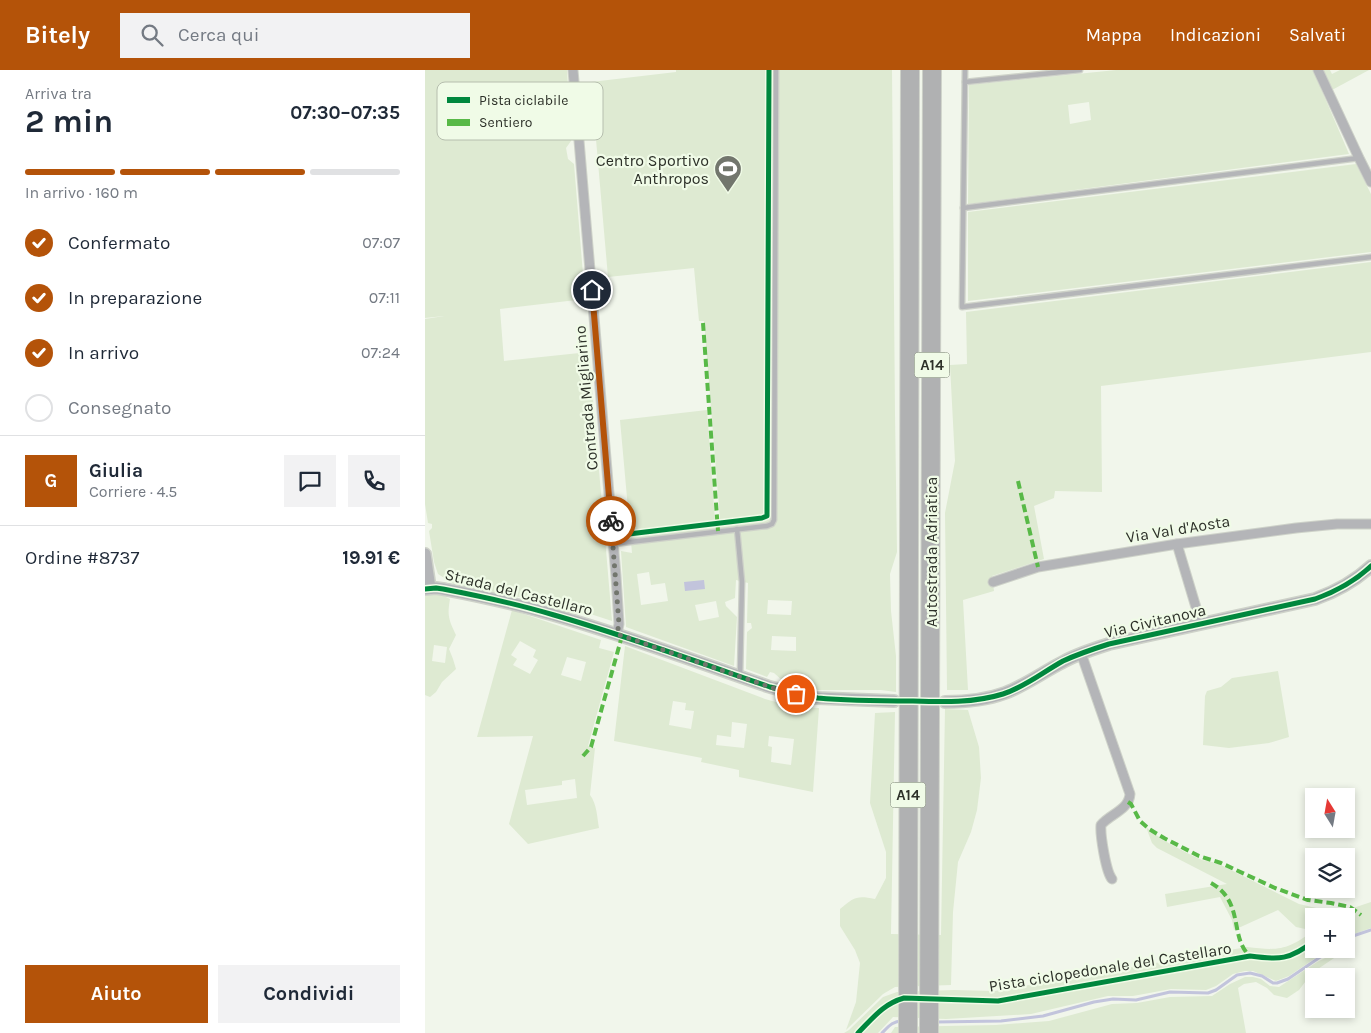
<!DOCTYPE html>
<html lang="it">
<head>
<meta charset="utf-8">
<style>
	body { margin:0; font-family:Karla,sans-serif; background:#f2f2f3; color:#1f2937; height:100vh; display:flex; flex-direction:column; font-size:19px; white-space:nowrap }
	* { box-sizing:border-box; margin:0 }
	p { font-size:16px; color:#747a83 }
	.icon { flex:none; width:28px; height:28px; fill:none; stroke:currentColor; stroke-width:2; stroke-linecap:round; stroke-linejoin:round }
	.map { position:relative; flex:1; overflow:hidden }
	.panel { display:flex; flex-direction:column; background:#fff; width:425px }
	.panel>* { flex:none }
	.needle { width:32px; rotate:349deg }
	.buttons { position:absolute; left:880px; top:718px; display:grid; gap:10px }
	.buttons a { display:grid; place-items:center; width:50px; height:50px; border-radius:0px; background:#fff; box-shadow:0 2px 8px #0003; font-size:25px }
	.pin { position:absolute; display:grid; place-items:center; width:42px; height:42px; color:#fff; margin:-21px; border:2px solid #fff; border-radius:50%; box-shadow:0 1px 5px #0007 }
	.courier { position:absolute; display:grid; place-items:center; width:50px; height:50px; margin:-25px; border:4px solid #b45309; border-radius:50%; background:#fff; color:#222; box-shadow:0 1px 6px #0007 }
	.headline em { font-style:normal; font-weight:700 }
	.headline div { display:flex; flex-direction:column-reverse }
	.headline { display:flex; align-items:center; justify-content:space-between; height:85px; padding:0 25px }
	h1 { font-size:32px; font-weight:700; line-height:38px }
	.bar { display:grid; grid-template-columns:repeat(4,1fr); gap:8px 5px; align-content:center; height:60px; padding:0 25px }
	.bar i { height:6px; border-radius:4px; background:#e0e1e3 }
	.bar .active { background:#b45309 }
	.bar p { grid-column:span 4 }
	.line { display:flex; align-items:center; gap:12px; padding:0 25px; border-top:1px solid #e0e1e3 }
	.line div { flex:1 }
	.round { display:grid; place-items:center; flex:none; width:52px; height:52px; border-radius:0px; background:#f2f2f3 }
	ol { padding:0 25px; list-style:none }
	li { display:flex; align-items:center; gap:15px; height:55px }
	li p { margin-inline-start:auto }
	li .icon { padding:5px; border-radius:50%; background:#b45309; color:#fff; stroke-width:4 }
	li:last-child { color:#747a83 }
	li i { width:28px; height:28px; border:2px solid #e0e1e3; border-radius:50% }
	.button { display:flex; gap:10px; margin-top:auto; padding:10px 25px }
	.button a { flex:1; height:58px; border-radius:0px; background:#b45309; color:#fff; font-size:20px; font-weight:700; line-height:58px; text-align:center }
	.button a+a { background:#f2f2f3; color:#1f2937 }
	header { display:flex; align-items:center; gap:30px; box-sizing:border-box; height:70px; padding:0 25px; background:#b45309; color:#fff }
	header strong { font-size:24px }
	nav { display:flex; gap:28px; margin-inline-start:auto; font-size:18px }
	.search { width:350px; height:45px; background:#f2f2f3; display:flex; align-items:center; gap:12px; box-sizing:border-box; padding:0 18px; border-radius:0px; color:#747a83; font-size:19px }
	main { display:flex; flex:1; min-height:0 }
	.map>svg:first-child { display:block }
	.green { fill:#deead2; fill-rule:evenodd }
	.water { fill:#c2c4dc }
	.lines { fill:none; stroke-linecap:round; stroke-linejoin:round }
	.stream { stroke:#c2c4dc; stroke-width:3 }
	.service-casing { stroke:#ced2c9; stroke-width:7 }
	.minor-casing { stroke:#ced2c9; stroke-width:11 }
	.tertiary-casing { stroke:#ced2c9; stroke-width:14 }
	.motorway-casing { stroke:#ced2c9; stroke-width:20 }
	.service { stroke:#b4b5b8; stroke-width:4.5 }
	.minor { stroke:#b4b5b8; stroke-width:9 }
	.tertiary { stroke:#b4b5b8; stroke-width:11 }
	.motorway { stroke:#b0b1b2; stroke-width:18 }
	.quiet { stroke:#58b947; stroke-width:4; stroke-dasharray:8 4; stroke-linecap:butt }
	.cycleway-casing { stroke:#f0fbe7; stroke-width:8 }
	.cycleway { stroke:#00873e; stroke-width:5 }
	.done { stroke:#72766d; stroke-width:5; stroke-dasharray:0 9 }
	.route { stroke:#b45309; stroke-width:6 }
	.labels { text-anchor:middle; dominant-baseline:central; stroke-width:4.5; stroke-linejoin:round; paint-order:stroke }
	.shield { fill:#f0fbe7; stroke:#686e62; stroke-width:1 }
	.shield-label { font-size:15px; font-weight:bold; fill:#2d3129 }
	.poi-label { font-size:16px; fill:#2d3129; stroke:#f0fbe7; text-anchor:end }
	.street-label { font-size:16px; fill:#2d3129; stroke:#f0fbe7 }
	.key { fill:#f0fbe7; stroke:#b6beae; stroke-width:1 }
	.key-label { font-size:14px; fill:#2d3129 }
</style>
</head>
<body>
<header>
<strong>Bitely</strong>
<div class="search"><svg class="icon" aria-label="search" viewBox="0 0 24 24"><circle cx="10" cy="10" r="6"/><path d="M15 15l6 6"/></svg>Cerca qui</div>
<nav><a>Mappa</a><a>Indicazioni</a><a>Salvati</a></nav>
</header>
<main>
<section class="panel">
<div class="headline"><div><h1>2 min</h1><p>Arriva tra</p></div><em>07:30–07:35</em></div>
<div class="bar"><i class="active"></i><i class="active"></i><i class="active"></i><i></i><p>In arrivo · 160 m</p></div>
<ol>
<li><svg class="icon" aria-label="check" viewBox="0 0 24 24"><path d="M5 12l5 5 9-10"/></svg>Confermato<p>07:07</p></li>
<li><svg class="icon" aria-label="check" viewBox="0 0 24 24"><path d="M5 12l5 5 9-10"/></svg>In preparazione<p>07:11</p></li>
<li><svg class="icon" aria-label="check" viewBox="0 0 24 24"><path d="M5 12l5 5 9-10"/></svg>In arrivo<p>07:24</p></li>
<li><i></i>Consegnato</li>
</ol>
<div class="line" style="height:90px"><b class="round" style="background:#b45309;color:#fff">G</b><div><b>Giulia</b><p>Corriere · 4.5</p></div><a class="round"><svg class="icon" aria-label="chat" viewBox="0 0 24 24"><path d="M4 5h16v11H9l-5 4z"/></svg></a><a class="round"><svg class="icon" aria-label="phone" viewBox="0 0 24 24"><path d="M5 4h4l2 5-3 2q2 4 5 5l2-3 5 2v4C11 20 4 13 5 4z"/></svg></a></div>
<div class="line" style="height:65px"><div>Ordine #8737</div><b>19.91 €</b></div>
<div class="button"><a>Aiuto</a><a>Condividi</a></div>
</section>
<div class="map">
<svg width="946" height="963" viewBox="0 0 946 963">
	<rect width="100%" height="100%" fill="#f1f6eb"/>
	<g class="green">
		<path d="M0,0H142L146,71L141,78L143,89L149,94L160,229L75,239L79,291L164,282L178,447L173,449V454L179,456L187,551L144,537L29,514L13,504L9,492L4,461L7,458V454L3,453L0,434V249L19,246L0,248Z"/>
		<path d="M251,0H467L470,344L472,482L465,504L466,541L471,586V622L456,620H390L358,611L349,603L345,602L342,607L321,599L322,562L327,558L326,553H322L323,513L311,510L310,528L300,532L301,536L312,547L309,596L201,557L196,481L207,483L195,350L282,340L290,450H295L279,251H274L269,198L183,207L166,12L251,2ZM224,502L226,515L240,513L243,531L216,535L212,504ZM343,530L367,531L366,545L342,544ZM291,531L294,547L274,551L270,535ZM347,566L371,567V581L346,580Z"/>
		<path d="M691,0H888L924,84L543,134L544,15ZM664,32L666,50L645,54L643,35Z"/>
		<path d="M898,0H905L907,4L915,0H944L907,20Z"/>
		<path d="M931,94L946,124V182L543,231V142Z"/>
		<path d="M946,192V282L676,316L677,422L630,421L629,428L609,436L619,489L567,506L569,521L538,530L543,620H522L520,443L530,391L525,295L542,294L541,242Z"/>
		<path d="M7,524H15L25,529C22,546 24,550 31,565L24,579L28,589L31,599L17,612L11,622L5,627L0,625V526ZM9,575L22,577L20,593L7,591Z"/>
		<path d="M87,540L176,570L174,578L189,582L163,676L170,678L165,725C172,734 172,747 174,758L103,774L84,754L108,666L52,667ZM95,571L111,580L108,587L113,590L105,604L88,595L92,589L86,585ZM142,587L161,592L156,611L136,605ZM150,709L152,728L102,735L100,720L137,715V711Z"/>
		<path d="M200,576L340,629L369,637L394,638L388,722L314,707V700L276,692L277,688L189,671ZM248,631L261,633L260,640L269,641L266,659L244,655ZM307,652L322,654L319,678L291,675L292,665L306,667ZM344,666L369,669L366,695L346,692L347,677L343,676Z"/>
		<path d="M853,601L864,667L844,673L804,678L778,675L780,626L782,621L796,617L807,608Z"/>
		<path d="M520,639L543,640L554,677L556,708L552,740L546,762L533,792L528,842L526,915L470,917L458,924L421,960L431,932L435,893L430,880L415,856V839C429,827 432,825 450,829L461,808V782L445,733L450,643L470,642L466,864L516,865Z"/>
		<path d="M721,757L738,770L762,783L777,790L792,793L874,834L913,843L946,832V858L921,867V846H889V857L885,860L871,857L853,840L809,860L807,850L795,827L742,837L740,824L802,814L732,778L727,773Z"/>
		<path d="M889,860V879H904L864,906L851,911L828,901H820L808,904L791,916L781,920L746,919L708,926H683L606,944L521,949L468,947L453,963H419L424,960L458,927L472,922L529,920L570,921L822,877C854,881 863,880 889,860Z"/>
		<path d="M914,881L915,884L887,903L874,920L862,928L849,925L842,918L831,912L819,914L813,918L821,963H466L470,957L571,955L624,951L687,934L712,933L745,927L787,926L805,914L820,907H828L836,909L845,916L854,917L892,892Z"/>
	</g>
	<path class="water" d="M279,510L280,519L260,521L259,512Z"/>
	<g class="lines">
		<g class="stream">
			<path d="M921,869L925,867L946,860"/>
			<path d="M511,952L576,951L618,946L669,932L688,929L711,930L745,922L783,923L791,920L812,905L825,903L837,906L848,913H852L863,909L907,879"/>
			<path d="M457,963C464,956 468,951 477,951"/>
		</g>
		<defs>
			<g id="service">
				<path d="M540,0L537,237L946,187"/>
				<path d="M540,12L655,0"/>
				<path d="M538,138L934,88"/>
				<path d="M312,459L317,512L315,605"/>
				<path d="M188,474L342,456L347,454L349,450L351,0"/>
			</g>
			<g id="minor">
				<path d="M148,0L191,506L194,554L192,564"/>
				<path d="M893,0L934,88L946,112"/>
				<path d="M752,474L776,554"/>
				<path d="M568,512L613,497L752,474L871,458L912,454H946"/>
				<path d="M656,583L705,724C704,740 685,744 676,755C675,765 681,802 687,809"/>
			</g>
			<g id="tertiary">
				<path d="M0,484L5,518"/>
				<path d="M0,519L11,518L18,519C55,526 92,534 129,545C202,566 273,592 345,617L371,624L392,628L469,631"/>
				<path d="M520,632C540,632 561,630 580,623C601,615 618,602 638,592C652,584 668,579 684,574L890,529C912,521 930,511 946,496"/>
			</g>
			<g id="motorway">
				<path d="M483,963L485,0"/>
				<path d="M504,963L507,0"/>
			</g>
		</defs>
		<use href="#service" class="service-casing"/>
		<use href="#minor" class="minor-casing"/>
		<use href="#tertiary" class="tertiary-casing"/>
		<use href="#motorway" class="motorway-casing"/>
		<use href="#service" class="service"/>
		<use href="#minor" class="minor"/>
		<use href="#tertiary" class="tertiary"/>
		<use href="#motorway" class="motorway"/>
		<g class="quiet">
			<path d="M278,253L293,461"/>
			<path d="M593,411L613,497"/>
			<path d="M158,686L166,677L197,566"/>
			<path d="M703,732L706,734L715,751L724,759L739,768L774,786L796,793L850,818L883,830L906,833L925,837L936,845"/>
			<path d="M786,813C820,832 804,868 825,886"/>
		</g>
		<defs>
			<g id="cycleway">
				<path d="M187,466L337,448L342,446L344,0"/>
				<path d="M0,519L11,518L18,519C55,526 92,534 129,545C202,566 273,592 345,617C361,621 377,626 393,628C424,631 456,631 488,631C518,632 549,633 578,624C600,617 618,602 638,591C653,584 668,579 684,574L890,529C912,521 930,511 946,496"/>
				<path d="M433,963C448,948 458,934 479,928L573,931L825,886C854,890 865,890 889,871"/>
			</g>
		</defs>
		<use href="#cycleway" class="cycleway-casing"/>
		<use href="#cycleway" class="cycleway"/>
	</g>
	<g class="lines">
		<path class="done" d="M186,451L194,554L192,564L345,617L371,624"/>
		<path class="route" d="M167,220L186,451"/>
	</g>
	<defs>
		<symbol id="stadium-pin" viewBox="-11 -11 22 30"><path d="M0 17L-7.5 6A9.5 9.5 0 1 1 7.5 6Z" fill="#72766d" stroke="#f0fbe7"/><path d="M0-5a6.5 5 0 1 0 0 10a6.5 5 0 1 0 0-10ZM-3.5-1.8h7v3.6h-7Z" fill="#fff"/></symbol>
	</defs>
	<g fill-rule="evenodd">
		<use href="#stadium-pin" x="287" y="83" width="32" height="43"/>
	</g>
	<g class="labels">
		<g class="shield">
			<rect x="489.5" y="282.5" width="35" height="25" rx="4"/>
			<rect x="465.5" y="712.5" width="35" height="25" rx="4"/>
		</g>
		<g class="shield-label">
			<text x="507" y="295">A14</text>
			<text x="483" y="725">A14</text>
		</g>
		<g class="poi-label">
			<text x="284" y="90">Centro Sportivo<tspan x="284" dy="18">Anthropos</tspan></text>
		</g>
		<g class="street-label">
			<text transform="translate(161 328) rotate(-95)">Contrada Migliarino</text>
			<text transform="translate(753 459) rotate(-9)">Via Val d'Aosta</text>
			<text transform="translate(506 482) rotate(-90)">Autostrada Adriatica</text>
			<text transform="translate(94 522) rotate(14)">Strada del Castellaro</text>
			<text transform="translate(730 551) rotate(-13)">Via Civitanova</text>
			<text transform="translate(685 897) rotate(-9)">Pista ciclopedonale del Castellaro</text>
		</g>
	</g>
	<rect x="12" y="12" width="166" height="58" rx="8" class="key"/>
	<rect x="22" y="27" width="23" height="6" fill="#00873e"/>
	<rect x="22" y="49" width="23" height="7" fill="#58b947"/>
	<g class="key-label">
		<text x="54" y="35">Pista ciclabile</text>
		<text x="54" y="57">Sentiero</text>
	</g>
</svg>
<div class="buttons">
<a><svg class="needle" viewBox="-14 -14 28 28"><path d="M0-13l5 13h-10z" fill="#e53935"/><path d="M0 13l5-13h-10z" fill="#747a83"/></svg></a>
<a><svg class="icon" aria-label="layers" viewBox="0 0 24 24"><path d="M12 4l9 5-9 5-9-5zM3 14l9 5 9-5"/></svg></a>
<a>+</a>
<a>−</a>
</div>
<div class="pin" style="left:371px;top:624px;background:#ea580c"><svg class="icon" aria-label="bag" viewBox="0 0 24 24"><path d="M5 8h14l-1 12H6zM9 8a3 3 0 0 1 6 0"/></svg></div>
<div class="pin" style="left:167px;top:220px;background:#1f2937"><svg class="icon" aria-label="home" viewBox="0 0 24 24"><path d="M3 11l9-7 9 7M6 9v11h12V9"/></svg></div>
<div class="courier" style="left:186px;top:451px"><svg class="icon" aria-label="bike" viewBox="0 0 24 24"><circle cx="6" cy="16" r="4"/><circle cx="18" cy="16" r="4"/><path d="M6 16l4-8h5l3 8M10 8l3 8H6M13 5h3"/></svg></div>
</div>
</main>
</body>
</html>
